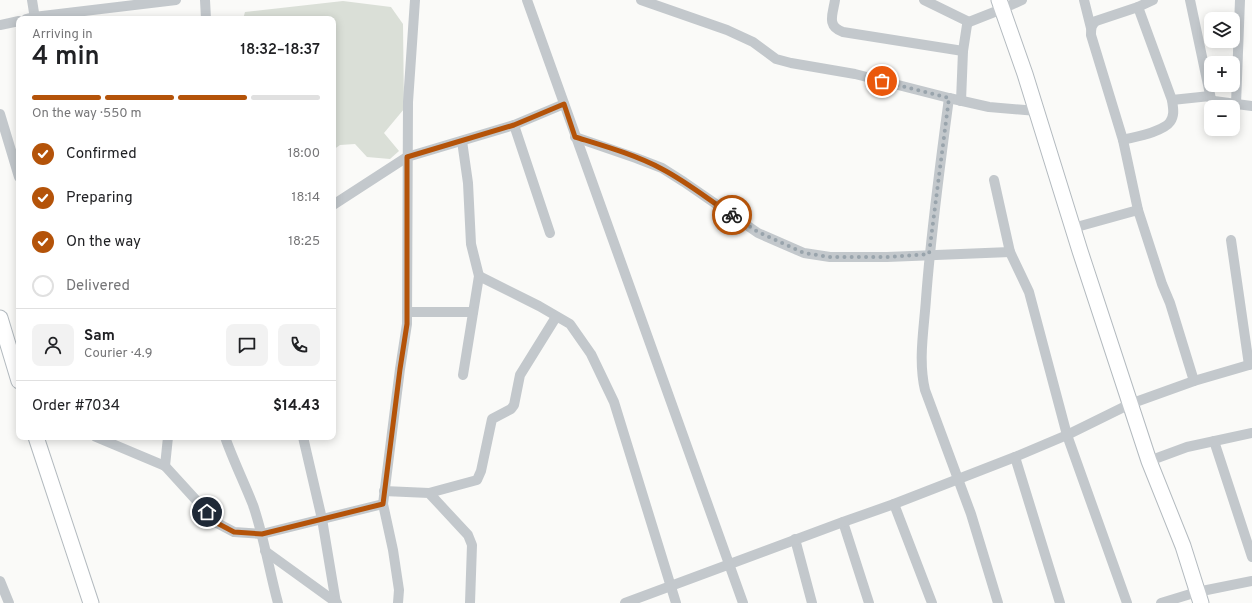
<!DOCTYPE html>
<html lang="en">
<head>
<meta charset="utf-8">
<style>
	body { margin:0; font-family:Overpass,sans-serif; background:#f2f2f2; color:#202124; height:100vh; display:flex; flex-direction:column; font-size:15px; white-space:nowrap }
	* { box-sizing:border-box; margin:0 }
	p { font-size:13px; color:#757577 }
	.icon { flex:none; width:22px; height:22px; fill:none; stroke:currentColor; stroke-width:2; stroke-linecap:round; stroke-linejoin:round }
	.map { position:relative; flex:1; overflow:hidden }
	.details { position:absolute; left:16px; top:16px; width:320px; height:424px; display:flex; flex-direction:column; background:#fff; border-radius:8px; box-shadow:0 2px 10px #0003 }
	.details>* { flex:none }
	.controls { position:absolute; left:1204px; top:12px; display:grid; gap:8px }
	.controls a { display:grid; place-items:center; width:36px; height:36px; border-radius:8px; background:#fff; box-shadow:0 2px 10px #0003; font-size:20px }
	.pin { position:absolute; display:grid; place-items:center; width:34px; height:34px; color:#fff; margin:-17px; border:2px solid #fff; border-radius:50%; box-shadow:0 1px 4px #0007 }
	.courier { position:absolute; display:grid; place-items:center; width:40px; height:40px; margin:-20px; border:3px solid #b45309; border-radius:50%; background:#fff; color:#222; box-shadow:0 1px 5px #0007 }
	.headline em { font-style:normal; font-weight:600 }
	.headline div { display:flex; flex-direction:column-reverse }
	.headline { display:flex; align-items:center; justify-content:space-between; height:68px; padding:0 16px }
	h1 { font-size:26px; font-weight:600; line-height:30px }
	.bar { display:grid; grid-template-columns:repeat(4,1fr); gap:6px 4px; align-content:center; height:48px; padding:0 16px }
	.bar i { height:5px; border-radius:3px; background:#e0e0e0 }
	.bar .on { background:#b45309 }
	.bar p { grid-column:span 4 }
	.line { display:flex; align-items:center; gap:10px; padding:0 16px; border-top:1px solid #e0e0e0 }
	.line div { flex:1 }
	.round { display:grid; place-items:center; flex:none; width:42px; height:42px; border-radius:8px; background:#f2f2f2 }
	ol { padding:0 16px; list-style:none }
	li { display:flex; align-items:center; gap:12px; height:44px }
	li p { margin-inline-start:auto }
	li .icon { padding:4px; border-radius:50%; background:#b45309; color:#fff; stroke-width:4 }
	li:last-child { color:#757577 }
	li i { width:22px; height:22px; border:2px solid #e0e0e0; border-radius:50% }
	.map>svg:first-child { display:block }
	.green { fill:#dadfd7 }
	.lines { fill:none; stroke-linecap:round; stroke-linejoin:round }
	.secondary-casing { stroke:#b3babf; stroke-width:17 }
	.street { stroke:#c3c8cc; stroke-width:10 }
	.secondary { stroke:#fff; stroke-width:15 }
	.done { stroke:#99a4ac; stroke-width:4; stroke-dasharray:0 7.2 }
	.route { stroke:#b45309; stroke-width:5 }
</style>
</head>
<body>
<div class="map">
<svg width="1252" height="603" viewBox="0 0 1252 603">
	<rect width="100%" height="100%" fill="#fafaf8"/>
	<path class="green" d="M343,1L391,7L403,24L404,109L384,133L399,151L390,159L367,157L355,144L340,145L333,150V19H243L245,12Z"/>
	<g class="lines">
		<defs>
			<g id="secondary">
				<path d="M999,0L1025,74L1080,251L1149,461L1183,546L1201,603"/>
				<path d="M0,318L19,381"/>
				<path d="M36,437L91,603"/>
			</g>
		</defs>
		<use href="#secondary" class="secondary-casing"/>
		<g class="street">
			<path d="M32,0L35,19"/>
			<path d="M205,0L206,19"/>
			<path d="M527,0L743,603"/>
			<path d="M641,0L727,30L753,42L776,59L791,63L855,74L949,98L989,107L1037,111"/>
			<path d="M835,0C833,14 826,26 843,32L963,51"/>
			<path d="M924,0L969,22"/>
			<path d="M1084,0L1091,28"/>
			<path d="M1190,0L1211,99L1214,101L1252,106"/>
			<path d="M26,19L34,17L176,0"/>
			<path d="M0,25L19,21"/>
			<path d="M949,98C940,165 931,231 926,299C924,329 918,360 925,390L971,514L998,603"/>
			<path d="M1172,100L1210,96"/>
			<path d="M961,101L963,51L967,25L969,22L1002,9L1022,0"/>
			<path d="M1236,104L1240,0"/>
			<path d="M0,114L19,177"/>
			<path d="M514,125L550,233"/>
			<path d="M575,137L636,158L662,168L684,182L758,233L804,253L830,257H887L1010,252"/>
			<path d="M1123,140C1134,137 1163,132 1170,122C1175,115 1173,108 1172,100L1138,7"/>
			<path d="M462,141L468,183L471,244L479,276L463,375"/>
			<path d="M994,180L1010,252L1029,292L1067,435L1127,603"/>
			<path d="M333,205L407,157L514,125L564,104"/>
			<path d="M1138,210L1123,140L1091,35C1091,29 1091,25 1096,21L1138,7L1153,0"/>
			<path d="M1073,228L1138,210L1162,284L1170,303L1194,381"/>
			<path d="M1231,240L1249,365"/>
			<path d="M479,276L539,306L570,324L591,354L614,402L676,603"/>
			<path d="M407,312H473"/>
			<path d="M96,437L165,466L217,523L234,532L262,534L383,504"/>
			<path d="M225,437C233,460 244,482 253,505C264,537 269,570 278,603"/>
			<path d="M303,437L322,519L336,603"/>
			<path d="M1214,441L1252,557"/>
			<path d="M1015,457L1060,603"/>
			<path d="M1149,461L1187,447L1252,433"/>
			<path d="M165,466L168,437"/>
			<path d="M384,491L429,493L468,535L472,545L470,603"/>
			<path d="M429,493L477,480L481,471L492,419L511,409L514,405L520,375L556,317"/>
			<path d="M894,504L932,603"/>
			<path d="M843,522L869,603"/>
			<path d="M795,539L812,603"/>
			<path d="M265,551L337,603"/>
			<path d="M0,581L9,603"/>
			<path d="M398,603L399,590L393,550L383,504L400,369L407,324L408,102L415,0"/>
			<path d="M625,603L843,522L894,504L1015,457L1067,435L1130,404L1194,381L1252,364"/>
			<path d="M1161,603L1197,592L1252,581"/>
		</g>
		<use href="#secondary" class="secondary"/>
	</g>
	<g class="lines">
		<path class="done" d="M732,215L758,232L804,253L830,257H887L929,254L949,98L882,81"/>
		<path class="route" d="M207,512L217,523L234,532L262,534L383,504L400,369L407,324V157L514,125L564,104L575,137C604,146 636,155 662,169C687,182 709,200 732,215"/>
	</g>
</svg>
<div class="controls">
<a><svg class="icon" aria-label="layers" viewBox="0 0 24 24"><path d="M12 4l9 5-9 5-9-5zM3 14l9 5 9-5"/></svg></a>
<a>+</a>
<a>−</a>
</div>
<div class="pin" style="left:882px;top:81px;background:#ea580c"><svg class="icon" aria-label="bag" viewBox="0 0 24 24"><path d="M5 8h14l-1 12H6zM9 8a3 3 0 0 1 6 0"/></svg></div>
<div class="pin" style="left:207px;top:512px;background:#1f2937"><svg class="icon" aria-label="home" viewBox="0 0 24 24"><path d="M3 11l9-7 9 7M6 9v11h12V9"/></svg></div>
<div class="courier" style="left:732px;top:215px"><svg class="icon" aria-label="bike" viewBox="0 0 24 24"><circle cx="6" cy="16" r="4"/><circle cx="18" cy="16" r="4"/><path d="M6 16l4-8h5l3 8M10 8l3 8H6M13 5h3"/></svg></div>
<section class="details">
<div class="headline"><div><h1>4 min</h1><p>Arriving in</p></div><em>18:32–18:37</em></div>
<div class="bar"><i class="on"></i><i class="on"></i><i class="on"></i><i></i><p>On the way · 550 m</p></div>
<ol>
<li><svg class="icon" aria-label="check" viewBox="0 0 24 24"><path d="M5 12l5 5 9-10"/></svg>Confirmed<p>18:00</p></li>
<li><svg class="icon" aria-label="check" viewBox="0 0 24 24"><path d="M5 12l5 5 9-10"/></svg>Preparing<p>18:14</p></li>
<li><svg class="icon" aria-label="check" viewBox="0 0 24 24"><path d="M5 12l5 5 9-10"/></svg>On the way<p>18:25</p></li>
<li><i></i>Delivered</li>
</ol>
<div class="line" style="height:72px"><a class="round"><svg class="icon" aria-label="person" viewBox="0 0 24 24"><circle cx="12" cy="8" r="4"/><path d="M4 21q1-7 8-7t8 7"/></svg></a><div><b>Sam</b><p>Courier · 4.9</p></div><a class="round"><svg class="icon" aria-label="chat" viewBox="0 0 24 24"><path d="M4 5h16v11H9l-5 4z"/></svg></a><a class="round"><svg class="icon" aria-label="phone" viewBox="0 0 24 24"><path d="M5 4h4l2 5-3 2q2 4 5 5l2-3 5 2v4C11 20 4 13 5 4z"/></svg></a></div>
<div class="line" style="height:52px"><div>Order #7034</div><b>$14.43</b></div>
</section>
</div>
</body>
</html>
